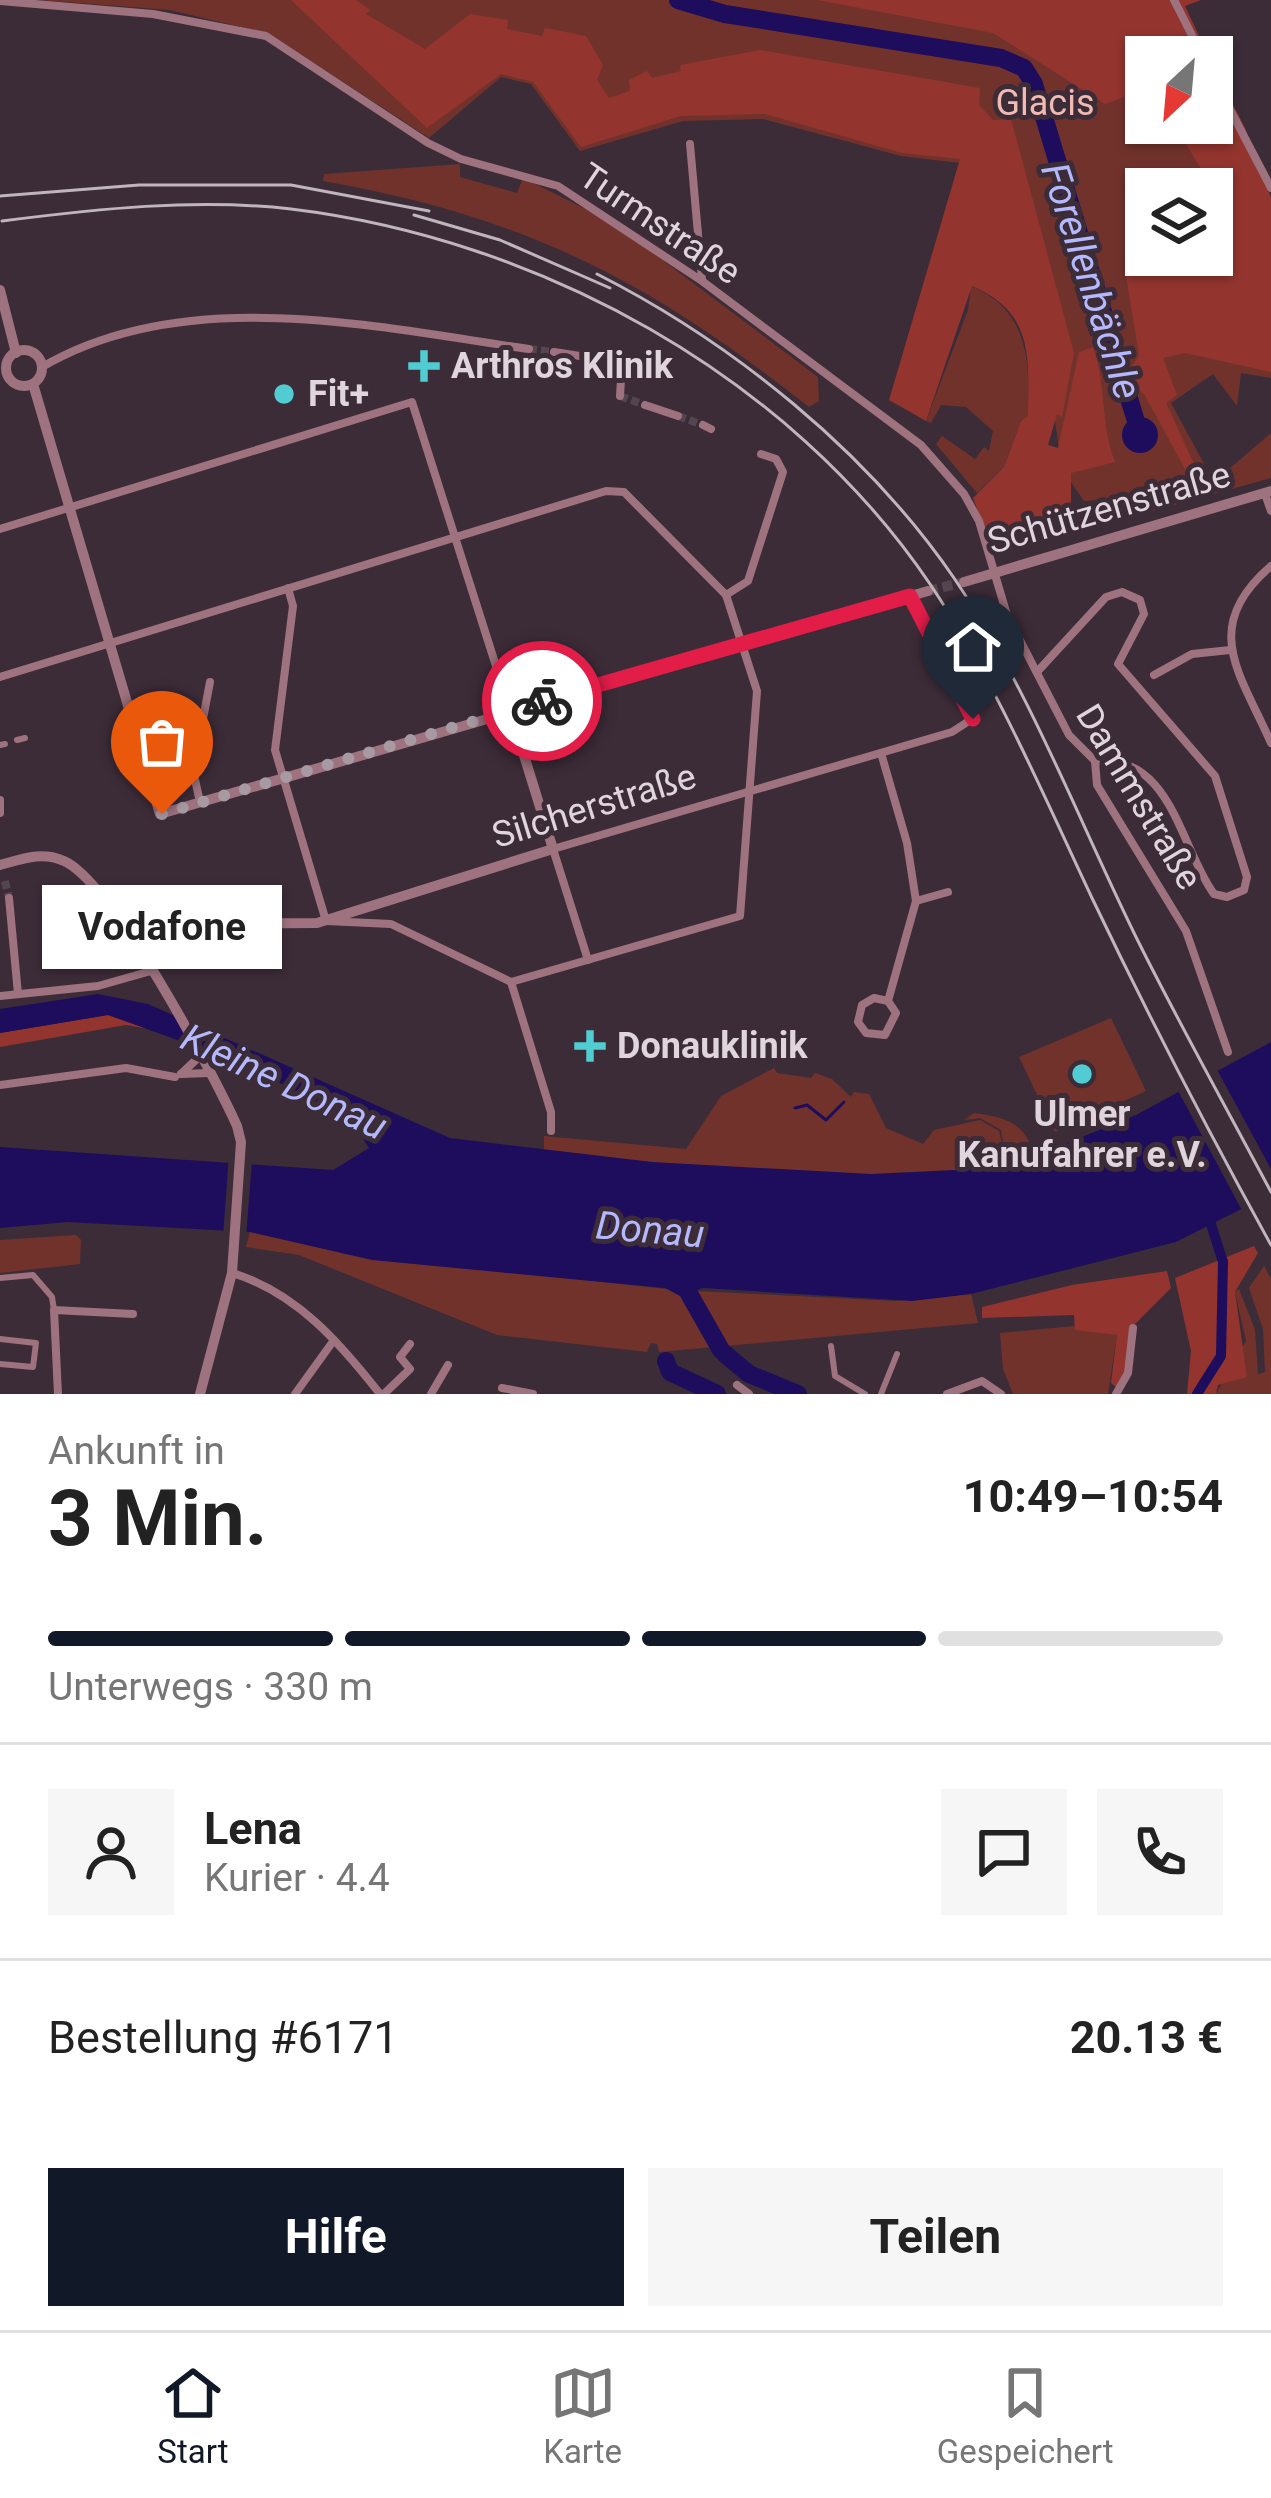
<!DOCTYPE html>
<html lang="de">
<head>
<meta charset="utf-8">
<style>
	body { margin:0; font-family:Roboto,sans-serif; background:#f6f6f6; color:#222; height:100vh; display:flex; flex-direction:column; font-size:45px; white-space:nowrap }
	* { box-sizing:border-box; margin:0 }
	p { font-size:39px; color:#767676 }
	.icon { flex:none; width:66px; height:66px; fill:none; stroke:currentColor; stroke-width:2; stroke-linecap:round; stroke-linejoin:round }
	.map { position:relative; height:1394px; overflow:hidden }
	.side { display:flex; flex-direction:column; background:#fff; flex:1 }
	.side>* { flex:none }
	.needle { width:78px; rotate:206deg }
	.fabs { position:absolute; left:1125px; top:36px; display:grid; gap:24px }
	.fabs a { display:grid; place-items:center; width:108px; height:108px; border-radius:0px; background:#fff; box-shadow:0 3px 9px #0004; font-size:60px }
	.pin { position:absolute; display:grid; place-items:center; width:102px; height:102px; color:#fff; margin:-123px -51px; border-radius:50% 50% 50% 0; rotate:-45deg; box-shadow:0 0 12px #0007 }
	.pin .icon { rotate:45deg }
	.courier { position:absolute; display:grid; place-items:center; width:120px; height:120px; margin:-60px; border:9px solid #e11d48; border-radius:50%; background:#fff; color:#222; box-shadow:0 3px 15px #0007 }
	.bubble { position:absolute; height:84px; border-radius:0px; background:#fff; box-shadow:0 3px 9px #0004; font-size:39px; font-weight:700; line-height:84px; text-align:center }
	.headline em { font-style:normal; font-weight:700 }
	.headline div { display:flex; flex-direction:column-reverse }
	.headline { display:flex; align-items:center; justify-content:space-between; height:204px; padding:0 48px }
	h1 { font-size:78px; font-weight:700; line-height:90px }
	.bar { display:grid; grid-template-columns:repeat(4,1fr); gap:18px 12px; align-content:center; height:144px; padding:0 48px }
	.bar i { height:15px; border-radius:9px; background:#e0e0e0 }
	.bar .selected { background:#111827 }
	.bar p { grid-column:span 4 }
	.line { display:flex; align-items:center; gap:30px; padding:0 48px; border-top:3px solid #e0e0e0 }
	.line div { flex:1 }
	.round { display:grid; place-items:center; flex:none; width:126px; height:126px; border-radius:0px; background:#f6f6f6 }
	.action { display:flex; gap:24px; margin-top:auto; padding:24px 48px }
	.action a { flex:1; height:138px; border-radius:0px; background:#111827; color:#fff; font-size:48px; font-weight:700; line-height:138px; text-align:center }
	.action a+a { background:#f6f6f6; color:#222 }
	.tab-bar { display:flex; justify-content:space-around; align-items:center; height:168px; border-top:3px solid #e0e0e0; background:#fff; font-size:33px; color:#767676 }
	.tab-bar a { display:grid; justify-items:center; gap:6px }
	.tab-bar .selected { color:#111827 }
	.map>svg:first-child { display:block }
	.green { fill:#72322c; fill-rule:evenodd }
	.forest { fill:#93352e }
	.water { fill:#1d0d5c }
	.pier { fill:#3c2c38 }
	.lines { fill:none; stroke-linecap:round; stroke-linejoin:round }
	.stream { stroke:#1d0d5c; stroke-width:3 }
	.canal { stroke:#1d0d5c; stroke-width:10 }
	.river { stroke:#1d0d5c; stroke-width:18 }
	.minor-tunnel { stroke:#554551; stroke-width:8; stroke-dasharray:8 4; stroke-linecap:butt }
	.tertiary-tunnel { stroke:#554551; stroke-width:10; stroke-dasharray:10 5; stroke-linecap:butt }
	.pedestrian { stroke:#9e727e; stroke-width:6 }
	.minor { stroke:#9e727e; stroke-width:8 }
	.tertiary { stroke:#9e727e; stroke-width:10 }
	.rail { stroke:#c0b5bd; stroke-width:3 }
	.done { stroke:#a79aa3; stroke-width:12; stroke-dasharray:0 21.6 }
	.route { stroke:#e11d48; stroke-width:15 }
	.poi-dot { fill:#51ccd3; stroke:#3c2c38; stroke-width:4.5 }
	.labels { text-anchor:middle; dominant-baseline:central; stroke-width:10; stroke-linejoin:round; paint-order:stroke }
	.park-label { font-size:36px; fill:#f1bbb3; stroke:#3c2c38 }
	.street-label { font-size:36px; fill:#e0d5dd; stroke:#3c2c38 }
	.poi-label { font-size:36px; font-weight:bold; fill:#e0d5dd; stroke:#3c2c38; text-anchor:start }
	.water-label { font-size:39px; font-style:italic; fill:#b4b8fc; stroke:#3c2c38 }
</style>
</head>
<body>
<div class="map">
<svg width="1271" height="1394" viewBox="0 0 1271 1394">
	<rect width="100%" height="100%" fill="#3c2c38"/>
	<g class="green">
		<path d="M40,0H1125L1146,68V123H1212L1271,244V378L1241,373L1237,406L1213,374L1171,403L1214,482L1271,433V478L1110,523L1103,500L1084,501L1062,469L1049,380L991,189L960,163L901,156L763,119L683,121L580,151L531,84L501,77L429,138L270,34L170,10ZM1146,189H1212V255H1146Z"/>
		<path d="M460,164V177L517,193L523,178L612,222L818,377L819,401L809,407C648,280 526,217 323,181L324,174Z"/>
		<path d="M971,286C1030,311 1030,363 1028,417L1021,421L1004,467L977,493L936,444L942,436L975,459L984,447L989,451L993,431L966,407L941,405L931,423L926,421L968,310Z"/>
		<path d="M1111,1018L1146,1091L1055,1132L1019,1057Z"/>
		<path d="M774,1068L777,1073L811,1078L815,1073L832,1079L851,1097L854,1092L869,1094L886,1128L923,1144L934,1130L980,1120L999,1131L1005,1155L1001,1130L980,1118L964,1120L974,1113C1008,1118 1024,1122 1035,1156C901,1197 684,1166 544,1150V1136L686,1149L721,1096Z"/>
		<path d="M250,1232L316,1243L344,1254L675,1290L894,1301L971,1294L978,1323L659,1352L657,1344L651,1343L647,1352L497,1335L299,1255L246,1247Z"/>
		<path d="M76,1235L81,1240L80,1264L0,1273V1240Z"/>
		<path d="M1264,1266L1271,1279V1394H1216L1246,1341L1235,1292L1239,1289L1255,1330L1258,1374L1265,1372L1263,1329L1249,1288Z"/>
		<path d="M1074,1326L1117,1335L1108,1394H1013L1003,1369L1000,1333Z"/>
	</g>
	<g class="forest">
		<path d="M291,0H356L370,10L366,14L425,49L470,14L508,20L507,29L542,36L545,28L586,36L603,65L597,80L609,98L630,91L629,80L647,71L652,78L681,71L680,65L760,50L980,88L979,105L993,120L1011,119L1074,353L1062,417L1057,414L1048,445L1058,448L1079,352L1093,347C1107,386 1100,424 1115,462L1071,473V508L988,538L973,498L1004,467L1021,421L1028,416C1028,361 1036,313 972,286L926,421L889,400L960,159L902,153L765,114L681,116L581,147L533,82L501,74L427,128Z"/>
		<path d="M817,0H1201L1185,6L1209,57H1146V89L1105,104L993,33Z"/>
		<path d="M1212,63L1245,128L1271,198V372L1185,353L1163,358L1177,395L1166,403L1200,477L1210,485L1195,487L1144,394L1124,378L1139,356L1125,269L1135,214L1146,217V255H1212V211L1224,206L1173,123H1212Z"/>
		<path d="M108,1015L160,1031L126,1025L0,1047V1033Z"/>
		<path d="M1254,1246L1258,1253L1235,1292L1247,1377L1218,1385L1216,1394H1187L1191,1351L1175,1278Z"/>
		<path d="M1167,1271L1171,1288L1130,1329L1126,1372L1117,1388L1111,1383L1117,1335L1075,1330L1074,1315L982,1318V1307L1072,1285Z"/>
	</g>
	<g class="water">
		<circle cx="1140" cy="435" r="18"/>
		<path d="M98,994L148,1004L450,1138L652,1162L871,1174L996,1168L1035,1156L1136,1115L1271,1042V1194L1176,1242L971,1294L912,1301L703,1288L680,1296L665,1288L372,1260L250,1232L68,1222L0,1228V1147L333,1170L369,1148L351,1120L241,1063L108,1015L0,1033V1009Z"/>
	</g>
	<g class="pier">
		<path d="M1215,1066L1271,1169V1201L1245,1216L1176,1087Z"/>
		<path d="M229,1154L252,1161L246,1237H223Z"/>
	</g>
	<g class="lines">
		<path class="stream" d="M795,1108L807,1105L826,1120L844,1102"/>
		<path class="canal" d="M1197,1394L1221,1356L1223,1262L1208,1215"/>
		<g class="river">
			<path d="M678,0L725,14L1001,58L1024,68L1034,84L1135,418"/>
			<path d="M679,1276L721,1350"/>
			<path d="M725,1354L749,1374L798,1394"/>
			<path d="M666,1361L670,1372L717,1394"/>
		</g>
		<g class="minor-tunnel">
			<path d="M529,349L554,352"/>
			<path d="M580,356L605,360"/>
			<path d="M620,396L645,405"/>
			<path d="M678,416L703,425"/>
			<path d="M5,881L9,898"/>
		</g>
		<path class="tertiary-tunnel" d="M928,591L964,582"/>
		<g class="pedestrian">
			<path d="M17,740L25,738"/>
			<path d="M0,745L5,744"/>
			<path d="M0,1278L33,1275L52,1297L54,1310"/>
			<path d="M0,1339L36,1343L33,1367L0,1364"/>
			<path d="M831,1346L835,1376L865,1394"/>
			<path d="M881,1394L897,1354"/>
		</g>
		<g class="minor">
			<path d="M1174,0L1203,57"/>
			<path d="M0,1L153,14L266,36L428,143L461,159L558,186L702,281L921,445L964,494L979,521L1007,615L1069,735L1095,761L1097,785L1186,931L1228,1052"/>
			<path d="M1212,75L1271,188"/>
			<path d="M690,144L702,279"/>
			<path d="M554,352L580,356"/>
			<path d="M605,360L622,362L620,396"/>
			<path d="M42,367C185,283 375,327 529,349"/>
			<path d="M645,405L678,416"/>
			<path d="M703,425L711,429"/>
			<path d="M1265,494L1271,511"/>
			<path d="M0,529L412,402L510,710"/>
			<path d="M1271,566C1199,628 1241,674 1271,743"/>
			<path d="M726,595L748,581L783,472L776,459L761,454"/>
			<path d="M1037,672L1106,597L1122,592L1140,600L1144,614L1118,664L1215,776L1247,877L1244,890L1227,897L1214,894C1180,848 1172,754 1095,761"/>
			<path d="M1154,675L1192,654L1230,650"/>
			<path d="M0,677L606,491L624,492L726,595L757,691L740,916L511,982L391,924L326,921L275,750L293,606L288,588"/>
			<path d="M881,753L907,843L916,901L888,1001L896,1013L885,1035L866,1033L858,1022L862,1005L874,998L888,1001"/>
			<path d="M0,800V813"/>
			<path d="M200,802L193,771L210,682"/>
			<path d="M9,898L18,994"/>
			<path d="M916,901L948,892"/>
			<path d="M588,960L553,849L952,732L972,719L910,596"/>
			<path d="M511,982L551,1112V1131"/>
			<path d="M0,996L98,986L151,971"/>
			<path d="M181,1074L209,1073"/>
			<path d="M181,1074L200,1056"/>
			<path d="M0,1085L126,1068L175,1077"/>
			<path d="M232,1273C296,1292 340,1343 380,1394"/>
			<path d="M737,1385L749,1394"/>
			<path d="M502,1388L533,1394"/>
			<path d="M58,1394L54,1310L133,1314"/>
			<path d="M295,1394L334,1340"/>
			<path d="M384,1394L410,1369L400,1357L410,1344"/>
			<path d="M431,1394L448,1365"/>
			<path d="M947,1394L982,1381L1001,1394"/>
			<path d="M1116,1394L1128,1373L1133,1328"/>
		</g>
		<g class="tertiary">
			<path d="M0,290L16,353"/>
			<circle cx="24" cy="368" r="18"/>
			<path d="M33,384L160,814L928,591"/>
			<path d="M964,582L1271,491"/>
			<path d="M0,865C22,859 42,851 64,861C112,882 213,1073 237,1126L241,1142L232,1273L200,1394"/>
			<path d="M142,957L195,924L317,923L553,849L510,710"/>
		</g>
		<g class="rail">
			<path d="M0,196L139,185H291L429,211"/>
			<path d="M414,215L500,240L610,288"/>
			<path d="M2,221C96,209 195,198 291,209C538,239 788,374 930,584C995,681 1042,792 1092,898C1148,1015 1208,1131 1271,1245"/>
			<path d="M597,274C733,343 867,451 954,578C1030,690 1079,822 1139,943C1181,1027 1227,1109 1271,1192"/>
		</g>
	</g>
	<g class="lines">
		<path class="done" d="M162,814L542,701"/>
		<path class="route" d="M542,701L910,596L973,719"/>
	</g>
	<g class="poi-dot">
		<path d="M418 348h12v12h12v12h-12v12h-12v-12h-12v-12h12z"/>
		<circle cx="284" cy="394" r="12"/>
		<path d="M584 1028h12v12h12v12h-12v12h-12v-12h-12v-12h12z"/>
		<circle cx="1082" cy="1074" r="12"/>
	</g>
	<g class="labels">
		<g class="park-label">
			<text x="1045" y="103">Glacis</text>
		</g>
		<g class="street-label">
			<text transform="translate(660 224) rotate(34)">Turmstraße</text>
			<text transform="translate(1109 508) rotate(-16)">Schützenstraße</text>
			<text transform="translate(1139 797) rotate(59)">Dammstraße</text>
			<text transform="translate(594 806) rotate(-17)">Silcherstraße</text>
		</g>
		<g class="poi-label">
			<text x="451" y="366">Arthros Klinik</text>
			<text x="308" y="394">Fit+</text>
			<text x="617" y="1046">Donauklinik</text>
			<text x="1082" y="1114" text-anchor="middle">Ulmer<tspan x="1082" dy="41">Kanufahrer e.V.</tspan></text>
		</g>
		<g class="water-label">
			<text transform="translate(1091 281) rotate(72)">Forellenbächle</text>
			<text transform="translate(284 1082) rotate(25)">Kleine Donau</text>
			<text transform="translate(650 1230) rotate(5)">Donau</text>
		</g>
	</g>
</svg>
<div class="fabs">
<a><svg class="needle" viewBox="-14 -14 28 28"><path d="M0-13l5 13h-10z" fill="#e53935"/><path d="M0 13l5-13h-10z" fill="#767676"/></svg></a>
<a><svg class="icon" aria-label="layers" viewBox="0 0 24 24"><path d="M12 4l9 5-9 5-9-5zM3 14l9 5 9-5"/></svg></a>
</div>
<div class="pin" style="left:162px;top:814px;background:#ea580c"><svg class="icon" aria-label="bag" viewBox="0 0 24 24"><path d="M5 8h14l-1 12H6zM9 8a3 3 0 0 1 6 0"/></svg></div>
<div class="pin" style="left:973px;top:719px;background:#1f2937"><svg class="icon" aria-label="home" viewBox="0 0 24 24"><path d="M3 11l9-7 9 7M6 9v11h12V9"/></svg></div>
<div class="courier" style="left:542px;top:701px"><svg class="icon" aria-label="bike" viewBox="0 0 24 24"><circle cx="6" cy="16" r="4"/><circle cx="18" cy="16" r="4"/><path d="M6 16l4-8h5l3 8M10 8l3 8H6M13 5h3"/></svg></div>
<div class="bubble" style="left:42px;top:885px;width:240px">Vodafone</div>
</div>
<section class="side">
<div class="headline"><div><h1>3 Min.</h1><p>Ankunft in</p></div><em>10:49–10:54</em></div>
<div class="bar"><i class="selected"></i><i class="selected"></i><i class="selected"></i><i></i><p>Unterwegs · 330 m</p></div>
<div class="line" style="height:216px"><a class="round"><svg class="icon" aria-label="person" viewBox="0 0 24 24"><circle cx="12" cy="8" r="4"/><path d="M4 21q1-7 8-7t8 7"/></svg></a><div><b>Lena</b><p>Kurier · 4.4</p></div><a class="round"><svg class="icon" aria-label="chat" viewBox="0 0 24 24"><path d="M4 5h16v11H9l-5 4z"/></svg></a><a class="round"><svg class="icon" aria-label="phone" viewBox="0 0 24 24"><path d="M5 4h4l2 5-3 2q2 4 5 5l2-3 5 2v4C11 20 4 13 5 4z"/></svg></a></div>
<div class="line" style="height:156px"><div>Bestellung #6171</div><b>20.13 €</b></div>
<div class="action"><a>Hilfe</a><a>Teilen</a></div>
</section>
<nav class="tab-bar">
<a class="selected"><svg class="icon" aria-label="home" viewBox="0 0 24 24"><path d="M3 11l9-7 9 7M6 9v11h12V9"/></svg>Start</a>
<a><svg class="icon" aria-label="map" viewBox="0 0 24 24"><path d="M3 6l6-2 6 2 6-2v14l-6 2-6-2-6 2zM9 4v14M15 6v14"/></svg>Karte</a>
<a><svg class="icon" aria-label="saved" viewBox="0 0 24 24"><path d="M7 4h10v16l-5-4-5 4z"/></svg>Gespeichert</a>
</nav>
</body>
</html>
